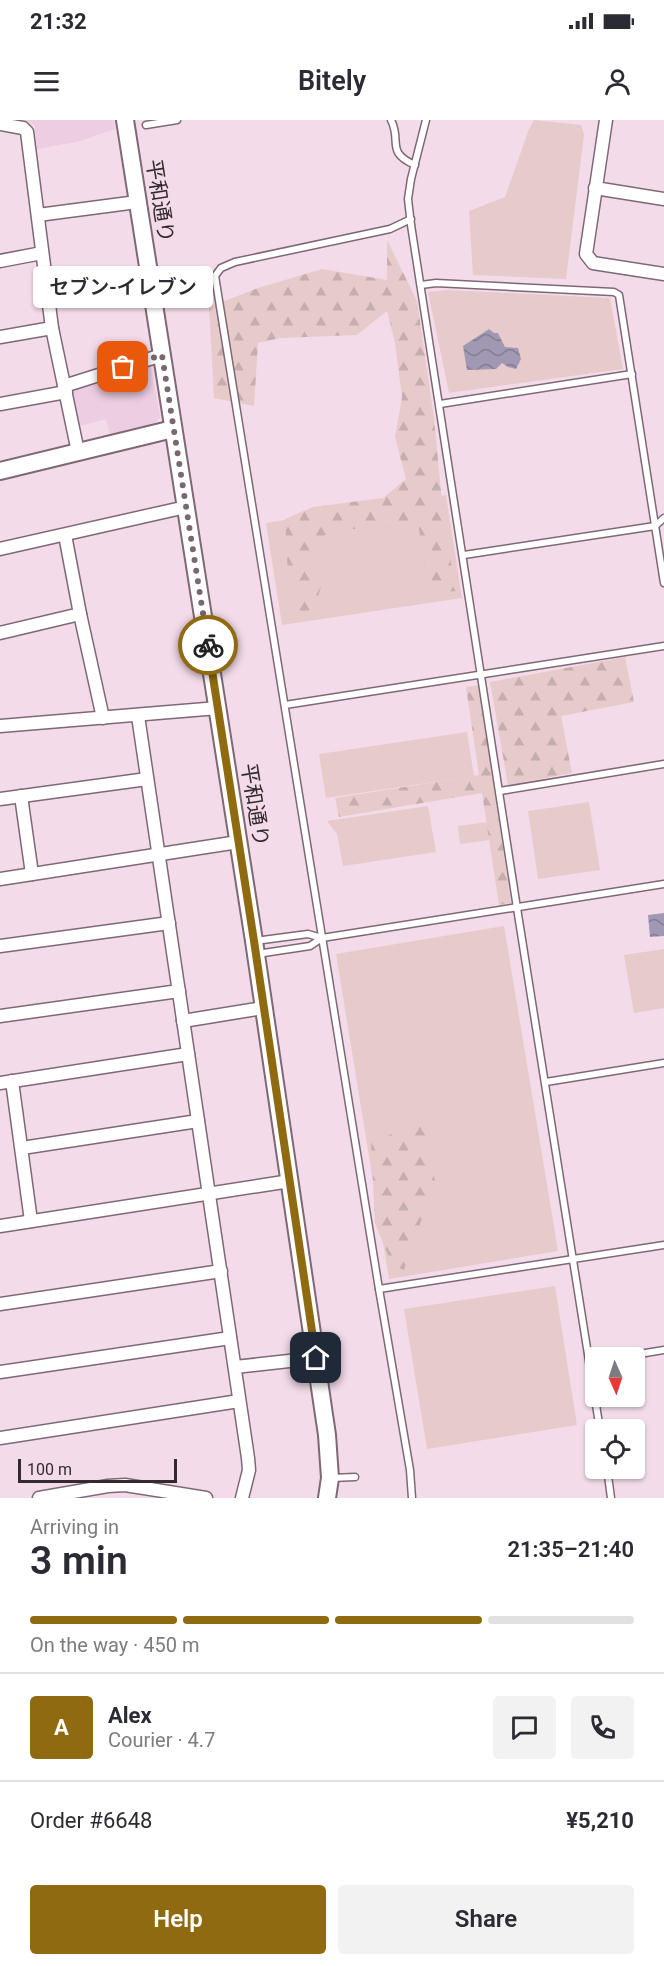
<!DOCTYPE html>
<html lang="en">
<head>
<meta charset="utf-8">
<style>
	body { margin:0; font-family:Roboto,"Noto Sans JP",sans-serif; background:#f2f2f3; color:#2b2b33; height:100vh; display:flex; flex-direction:column; font-size:22px; white-space:nowrap }
	* { box-sizing:border-box; margin:0 }
	p { font-size:20px; color:#7c7c81 }
	.icon { flex:none; width:33px; height:33px; fill:none; stroke:currentColor; stroke-width:2; stroke-linecap:round; stroke-linejoin:round }
	.map { position:relative; height:1378px; overflow:hidden }
	.side { display:flex; flex-direction:column; background:#fff; flex:1 }
	.side>* { flex:none }
	.needle { width:39px; rotate:177deg }
	.tools { position:absolute; left:585px; top:1227px; display:grid; gap:12px }
	.tools a { display:grid; place-items:center; width:60px; height:60px; border-radius:6px; background:#fff; box-shadow:0 2px 4px #0004; font-size:30px }
	.scale { position:absolute; left:18px; bottom:15px; width:159px; box-sizing:border-box; padding-left:6px; border:3px solid #332a30; border-top:0; font-size:16px; line-height:21px; white-space:nowrap; color:#332a30; -webkit-text-stroke:4px #f4dbea; paint-order:stroke }
	.pin { position:absolute; display:grid; place-items:center; width:51px; height:51px; color:#fff; margin:-26px; border-radius:12px; box-shadow:0 3px 9px #0006 }
	.courier { position:absolute; display:grid; place-items:center; width:60px; height:60px; margin:-30px; border:4px solid #8f6a10; border-radius:50%; background:#fff; color:#222; box-shadow:0 2px 8px #0007 }
	.bubble { position:absolute; height:42px; border-radius:6px; background:#fff; box-shadow:0 2px 4px #0004; font-size:20px; font-weight:600; line-height:42px; text-align:center }
	.headline em { font-style:normal; font-weight:600 }
	.headline div { display:flex; flex-direction:column-reverse }
	.headline { display:flex; align-items:center; justify-content:space-between; height:102px; padding:0 30px }
	h1 { font-size:39px; font-weight:600; line-height:45px }
	.bar { display:grid; grid-template-columns:repeat(4,1fr); gap:9px 6px; align-content:center; height:72px; padding:0 30px }
	.bar i { height:8px; border-radius:4px; background:#e1e1e2 }
	.bar .current { background:#8f6a10 }
	.bar p { grid-column:span 4 }
	.line { display:flex; align-items:center; gap:15px; padding:0 30px; border-top:2px solid #e1e1e2 }
	.line div { flex:1 }
	.round { display:grid; place-items:center; flex:none; width:63px; height:63px; border-radius:6px; background:#f2f2f3 }
	.action { display:flex; gap:12px; margin-top:auto; padding:12px 30px }
	.action a { flex:1; height:69px; border-radius:6px; background:#8f6a10; color:#fff; font-size:24px; font-weight:600; line-height:69px; text-align:center }
	.action a+a { background:#f2f2f3; color:#2b2b33 }
	.status { display:flex; justify-content:space-between; align-items:center; height:42px; padding:0 30px; background:#fff; direction:ltr }
	.status svg { height:16px; fill:currentColor }
	header { display:flex; justify-content:space-between; align-items:center; height:78px; padding:0 30px; background:#fff; font-size:27px; font-weight:600 }
	.map>svg:first-child { display:block }
	.built { fill:#edcde1 }
	.green { fill:#e6cbca }
	.forest { fill:url(#forest-firs) }
	.water { fill:url(#water-waves) }
	.lines { fill:none; stroke-linecap:round; stroke-linejoin:round }
	.lane-casing { stroke:#7e6876; stroke-width:9 }
	.street-casing { stroke:#7e6876; stroke-width:15 }
	.secondary-casing { stroke:#7e6876; stroke-width:20 }
	.lane { stroke:#fff; stroke-width:6 }
	.street { stroke:#fff; stroke-width:12 }
	.secondary { stroke:#fff; stroke-width:16 }
	.done { stroke:#776871; stroke-width:6; stroke-dasharray:0 10.8 }
	.route { stroke:#8f6a10; stroke-width:8 }
	.labels { text-anchor:middle; dominant-baseline:central; stroke-width:6; stroke-linejoin:round; paint-order:stroke }
	.street-label { font-size:21px; fill:#332a30; stroke:#f4dbea }
</style>
</head>
<body>
<div class="status"><b>21:32</b><svg viewBox="0 0 49 12"><path d="M0 12V9h3v3zM5 12V6h3v6zM10 12V3h3v9zM15 12V0h3v12zM26 1h20v11H26zM47 4h2v5h-2z"/></svg></div>
<header><svg class="icon" aria-label="menu" viewBox="0 0 24 24"><path d="M4 6h16M4 12h16M4 18h16"/></svg>Bitely<svg class="icon" aria-label="person" viewBox="0 0 24 24"><circle cx="12" cy="8" r="4"/><path d="M4 21q1-7 8-7t8 7"/></svg></header>
<div class="map">
<svg width="664" height="1378" viewBox="0 0 664 1378">
	<defs>
		<pattern id="forest-firs" width="22" height="20" patternUnits="userSpaceOnUse" patternTransform="scale(1.5)"><rect width="22" height="20" fill="#e6cbca"/><path d="M5 1l3.5 6h-7zM16 11l3.5 6h-7z" fill="#c6aeae"/></pattern>
		<pattern id="water-waves" width="16" height="10" patternUnits="userSpaceOnUse" patternTransform="scale(1.5)"><rect width="16" height="10" fill="#a198b4"/><path d="M0 5q4-4 8 0t8 0" fill="none" stroke="#847c93"/></pattern>
	</defs>
	<rect width="100%" height="100%" fill="#f4dbea"/>
	<g class="built">
		<path d="M6,0H114L115,9L77,22L37,29L34,4Z"/>
		<path d="M150,242L160,297L153,305L111,318L106,299L80,306L71,269Z"/>
	</g>
	<g class="green">
		<path d="M534,0L581,5L584,15L566,159L473,155L469,91L505,77L529,9Z"/>
		<path d="M448,170L610,178L623,249L449,273L428,172Z"/>
		<path d="M446,375L462,478L282,505L266,403Z"/>
		<path d="M467,612L474,656L326,678L319,634Z"/>
		<path d="M589,682L600,750L538,759L528,691Z"/>
		<path d="M428,686L436,732L343,746L337,714L327,701Z"/>
		<path d="M488,702L490,720L460,724L458,706Z"/>
		<path d="M504,806L558,1131L389,1159L336,834Z"/>
		<path d="M664,829V888L634,893L624,835Z"/>
		<path d="M555,1166L577,1305L427,1329L404,1189Z"/>
	</g>
	<g class="forest">
		<path d="M387,120L417,181L434,298L444,402L456,471L429,473L418,403L376,409H342L315,419L316,450L322,463L311,501L299,496L288,456L285,399L313,387L383,378L406,359L395,317L402,277L395,223L387,191L357,215L280,218L258,223L254,286L214,278L209,187L258,168L322,149L387,160Z"/>
		<path d="M625,537L634,582L561,596L572,653L508,665L490,562Z"/>
		<path d="M479,565L511,783L499,785L482,673L339,697L335,678L479,655L466,567Z"/>
		<path d="M423,1002L435,1061L404,1150L392,1145L375,1103L371,1022Z"/>
	</g>
	<g class="water">
		<path d="M489,209L494,213H498L505,227L518,228L521,239L516,249L508,247L502,243L496,249L467,250L463,226Z"/>
		<path d="M664,793V816L650,817L648,795Z"/>
	</g>
	<g class="lines">
		<defs>
			<g id="lane">
				<path d="M391,0C402,21 385,32 415,45"/>
				<path d="M426,0L411,59L408,79L411,105L517,788L600,1310"/>
				<path d="M146,5L177,0"/>
				<path d="M411,99L390,109L235,142L221,148L215,156L379,1169L410,1350L412,1378"/>
				<path d="M421,165L436,163L614,172L619,175L664,463"/>
				<path d="M440,284L632,254"/>
				<path d="M464,435L655,406L664,398"/>
				<path d="M285,585L664,526"/>
				<path d="M500,671L664,644"/>
				<path d="M322,818L664,764"/>
				<path d="M255,821L308,814L322,818L310,826L257,834"/>
				<path d="M546,962L664,943"/>
				<path d="M379,1169L664,1125"/>
				<path d="M615,1238L664,1230"/>
				<path d="M607,1348L611,1378"/>
				<path d="M331,1358L355,1357"/>
			</g>
			<g id="street">
				<path d="M606,0L586,134L593,143L664,154"/>
				<path d="M0,4L23,8L27,12L52,208L78,332"/>
				<path d="M595,68L664,79"/>
				<path d="M38,95L137,82"/>
				<path d="M0,141L42,133"/>
				<path d="M0,217L52,208"/>
				<path d="M64,266L162,235"/>
				<path d="M0,284L66,272"/>
				<path d="M0,429L186,387"/>
				<path d="M80,494L103,598"/>
				<path d="M0,513L80,494L65,415"/>
				<path d="M138,596L248,1338L249,1350L242,1378"/>
				<path d="M0,606L218,588"/>
				<path d="M21,676L32,754"/>
				<path d="M0,679L147,659"/>
				<path d="M0,759L238,722"/>
				<path d="M0,826L169,803"/>
				<path d="M0,896L179,871"/>
				<path d="M183,901L263,888"/>
				<path d="M12,961L31,1101"/>
				<path d="M0,963L188,934"/>
				<path d="M22,1028L198,1001"/>
				<path d="M0,1106L290,1061"/>
				<path d="M0,1184L221,1151"/>
				<path d="M235,1247L316,1238"/>
				<path d="M0,1252L230,1218"/>
				<path d="M0,1318L239,1281"/>
				<path d="M39,1378L108,1366L125,1365L206,1378"/>
			</g>
			<g id="secondary">
				<path d="M125,0L254,821L327,1315L330,1358L327,1378"/>
				<path d="M0,351L173,309"/>
			</g>
		</defs>
		<use href="#lane" class="lane-casing"/>
		<use href="#street" class="street-casing"/>
		<use href="#secondary" class="secondary-casing"/>
		<use href="#lane" class="lane"/>
		<use href="#street" class="street"/>
		<use href="#secondary" class="secondary"/>
	</g>
	<g class="lines">
		<path class="done" d="M123,247L162,235L208,525"/>
		<path class="route" d="M208,525L254,821L316,1238"/>
	</g>
	<g class="labels">
		<g class="street-label">
			<text transform="translate(160 81) rotate(81)">平和通り</text>
			<text transform="translate(255 685) rotate(81)">平和通り</text>
		</g>
	</g>
</svg>
<div class="tools">
<a><svg class="needle" viewBox="-14 -14 28 28"><path d="M0-13l5 13h-10z" fill="#e53935"/><path d="M0 13l5-13h-10z" fill="#7c7c81"/></svg></a>
<a><svg class="icon" aria-label="locate" viewBox="0 0 24 24"><circle cx="12" cy="12" r="6"/><path d="M12 2v4M12 18v4M2 12h4M18 12h4"/></svg></a>
</div>
<div class="scale">100 m</div>
<div class="pin" style="left:123px;top:247px;background:#ea580c"><svg class="icon" aria-label="bag" viewBox="0 0 24 24"><path d="M5 8h14l-1 12H6zM9 8a3 3 0 0 1 6 0"/></svg></div>
<div class="pin" style="left:316px;top:1238px;background:#1f2937"><svg class="icon" aria-label="home" viewBox="0 0 24 24"><path d="M3 11l9-7 9 7M6 9v11h12V9"/></svg></div>
<div class="courier" style="left:208px;top:525px"><svg class="icon" aria-label="bike" viewBox="0 0 24 24"><circle cx="6" cy="16" r="4"/><circle cx="18" cy="16" r="4"/><path d="M6 16l4-8h5l3 8M10 8l3 8H6M13 5h3"/></svg></div>
<div class="bubble" style="left:33px;top:146px;width:180px">セブン-イレブン</div>
</div>
<section class="side">
<div class="headline"><div><h1>3 min</h1><p>Arriving in</p></div><em>21:35–21:40</em></div>
<div class="bar"><i class="current"></i><i class="current"></i><i class="current"></i><i></i><p>On the way · 450 m</p></div>
<div class="line" style="height:108px"><b class="round" style="background:#8f6a10;color:#fff">A</b><div><b>Alex</b><p>Courier · 4.7</p></div><a class="round"><svg class="icon" aria-label="chat" viewBox="0 0 24 24"><path d="M4 5h16v11H9l-5 4z"/></svg></a><a class="round"><svg class="icon" aria-label="phone" viewBox="0 0 24 24"><path d="M5 4h4l2 5-3 2q2 4 5 5l2-3 5 2v4C11 20 4 13 5 4z"/></svg></a></div>
<div class="line" style="height:78px"><div>Order #6648</div><b>¥5,210</b></div>
<div class="action"><a>Help</a><a>Share</a></div>
</section>
</body>
</html>
